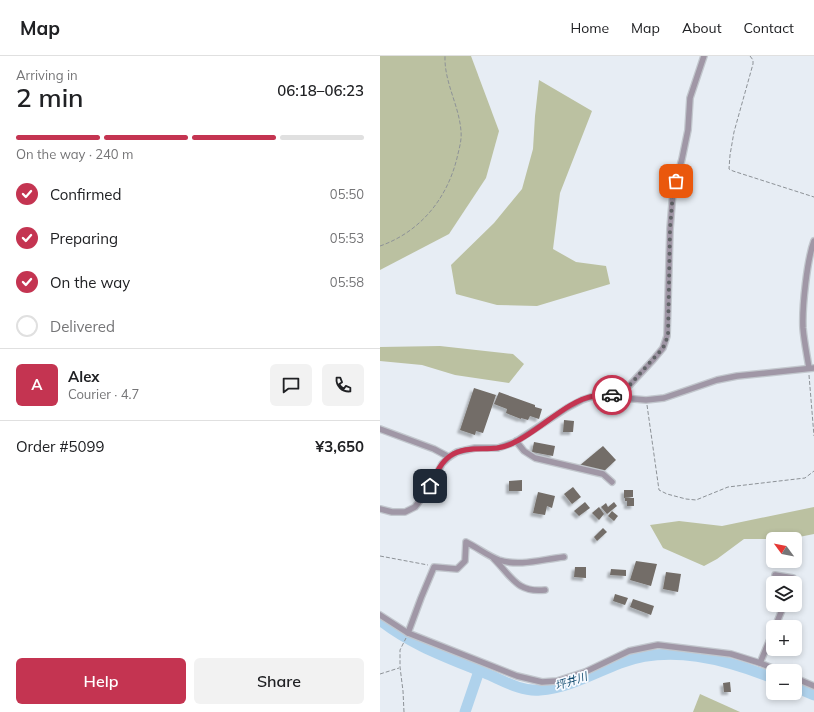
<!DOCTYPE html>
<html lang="en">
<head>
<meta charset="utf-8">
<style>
	body { margin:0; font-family:Mulish,"Noto Sans JP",sans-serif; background:#f2f2f2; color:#202124; height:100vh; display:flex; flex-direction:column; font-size:15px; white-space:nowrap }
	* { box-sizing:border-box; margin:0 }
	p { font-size:13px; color:#757577 }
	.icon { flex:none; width:22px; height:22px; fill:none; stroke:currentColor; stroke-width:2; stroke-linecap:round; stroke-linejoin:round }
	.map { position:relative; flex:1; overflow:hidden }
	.panel { display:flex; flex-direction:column; background:#fff; width:380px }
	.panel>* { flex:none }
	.needle { width:26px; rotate:302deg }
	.buttons { position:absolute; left:386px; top:476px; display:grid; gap:8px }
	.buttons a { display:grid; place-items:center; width:36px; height:36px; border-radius:6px; background:#fff; box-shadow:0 2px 6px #0003; font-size:20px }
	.pin { position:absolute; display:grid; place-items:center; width:34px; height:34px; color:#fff; margin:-17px; border-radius:8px; box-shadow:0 2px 6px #0006 }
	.courier { position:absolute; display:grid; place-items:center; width:40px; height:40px; margin:-20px; border:3px solid #c43451; border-radius:50%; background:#fff; color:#222; box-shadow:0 1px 5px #0007 }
	.summary em { font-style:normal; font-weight:600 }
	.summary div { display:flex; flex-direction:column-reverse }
	.summary { display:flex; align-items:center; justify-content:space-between; height:68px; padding:0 16px }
	h1 { font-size:26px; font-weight:600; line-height:30px }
	.bar { display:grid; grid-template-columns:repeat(4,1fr); gap:6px 4px; align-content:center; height:48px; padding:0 16px }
	.bar i { height:5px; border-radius:3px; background:#e0e0e0 }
	.bar .on { background:#c43451 }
	.bar p { grid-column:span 4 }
	.line { display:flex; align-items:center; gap:10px; padding:0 16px; border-top:1px solid #e0e0e0 }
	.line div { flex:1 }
	.round { display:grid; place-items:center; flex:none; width:42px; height:42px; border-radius:6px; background:#f2f2f2 }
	ol { padding:0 16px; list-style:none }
	li { display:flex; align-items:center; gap:12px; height:44px }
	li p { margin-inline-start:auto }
	li .icon { padding:4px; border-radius:50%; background:#c43451; color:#fff; stroke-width:4 }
	li:last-child { color:#757577 }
	li i { width:22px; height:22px; border:2px solid #e0e0e0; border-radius:50% }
	.cta { display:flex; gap:8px; margin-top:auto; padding:8px 16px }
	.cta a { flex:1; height:46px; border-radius:6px; background:#c43451; color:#fff; font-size:16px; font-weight:600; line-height:46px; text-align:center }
	.cta a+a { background:#f2f2f2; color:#202124 }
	header { display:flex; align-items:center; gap:24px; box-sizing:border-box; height:56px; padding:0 20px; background:#fff; border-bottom:1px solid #e0e0e0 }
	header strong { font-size:19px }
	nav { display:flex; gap:22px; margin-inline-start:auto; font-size:14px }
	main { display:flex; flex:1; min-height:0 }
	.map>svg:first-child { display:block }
	.green { fill:#bbc1a1 }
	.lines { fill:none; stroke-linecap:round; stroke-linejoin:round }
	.river { stroke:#afd2ec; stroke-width:11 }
	.building { fill:#736d67; filter:url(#shadow) }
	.minor-casing { stroke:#c2c7cd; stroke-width:8 }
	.path { stroke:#8d9297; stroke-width:1; stroke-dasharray:4 2; stroke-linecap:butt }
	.minor { stroke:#a097a6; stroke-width:5.5 }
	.done { stroke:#616468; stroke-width:4; stroke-dasharray:0 7.2 }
	.route { stroke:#c43451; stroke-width:5 }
	.labels { text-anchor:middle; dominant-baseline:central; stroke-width:3.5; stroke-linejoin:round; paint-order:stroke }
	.water-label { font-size:11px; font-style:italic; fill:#154e71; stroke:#f7faff }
</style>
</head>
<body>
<header>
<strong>Map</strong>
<nav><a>Home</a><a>Map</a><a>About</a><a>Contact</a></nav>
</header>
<main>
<section class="panel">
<div class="summary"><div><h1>2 min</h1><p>Arriving in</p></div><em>06:18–06:23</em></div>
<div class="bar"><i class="on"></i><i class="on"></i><i class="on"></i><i></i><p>On the way · 240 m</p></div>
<ol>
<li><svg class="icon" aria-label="check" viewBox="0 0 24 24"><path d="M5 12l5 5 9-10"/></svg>Confirmed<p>05:50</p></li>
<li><svg class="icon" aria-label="check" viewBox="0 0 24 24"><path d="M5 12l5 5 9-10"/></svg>Preparing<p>05:53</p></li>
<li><svg class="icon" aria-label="check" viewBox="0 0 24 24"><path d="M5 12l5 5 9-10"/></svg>On the way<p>05:58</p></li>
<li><i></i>Delivered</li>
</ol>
<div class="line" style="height:72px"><b class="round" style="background:#c43451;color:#fff">A</b><div><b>Alex</b><p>Courier · 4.7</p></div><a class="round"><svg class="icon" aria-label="chat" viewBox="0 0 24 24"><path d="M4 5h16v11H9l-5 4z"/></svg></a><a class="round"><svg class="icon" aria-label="phone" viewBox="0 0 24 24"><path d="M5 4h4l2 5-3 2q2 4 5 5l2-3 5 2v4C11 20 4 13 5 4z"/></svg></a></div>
<div class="line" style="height:52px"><div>Order #5099</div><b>¥3,650</b></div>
<div class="cta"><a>Help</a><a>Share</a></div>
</section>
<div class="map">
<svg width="434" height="656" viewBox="0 0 434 656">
	<defs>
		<filter id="shadow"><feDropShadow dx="-3" dy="3" stdDeviation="1" flood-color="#0004"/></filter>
	</defs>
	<rect width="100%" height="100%" fill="#e7edf4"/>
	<g class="green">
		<path d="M0,0H91L119,75L106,122L69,178L0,214Z"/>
		<path d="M159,24L212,55L180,137L173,193L196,206L226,210L230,228L157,250L117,249L76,238L71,209L114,167L142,133L153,93L155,60Z"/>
		<path d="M60,290L133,298L144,308L129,327L75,319L42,309L0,305V291Z"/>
		<path d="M434,451V478L409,483H364L337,503L324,510L283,492L270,469L299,465L342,470Z"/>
		<path d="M320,638L360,656H313Z"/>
	</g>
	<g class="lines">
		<g class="river">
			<path d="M0,564C31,589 69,602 105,617C122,624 141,636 160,634C188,632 214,617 240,607C290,588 345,603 393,622"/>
			<path d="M415,631L434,639"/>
			<path d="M85,656L99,615"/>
		</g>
	</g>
	<g class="building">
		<path d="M94,332L116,339L103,377L96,375L95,379L80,374Z"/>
		<path d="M119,336L155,349V351L162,353L159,363L150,360L148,364L141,362V363L126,357L127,353L114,348Z"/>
		<path d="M184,364L194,365L193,376H183Z"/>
		<path d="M154,386L175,390L173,400L152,396Z"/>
		<path d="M223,390L236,404L222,417L199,410Z"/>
		<path d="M142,424V435H129V425Z"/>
		<path d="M193,431L201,441L192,448L184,438Z"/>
		<path d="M244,434H253V441L244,442Z"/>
		<path d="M158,436L175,440L172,452L167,450L165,459L153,457Z"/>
		<path d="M245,442H254V450H247V445H245Z"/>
		<path d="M205,446L210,452L199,460L194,455Z"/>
		<path d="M234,446L237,450L227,458L221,451L226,447L228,451Z"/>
		<path d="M219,451L224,458L219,464L212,457Z"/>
		<path d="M232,455L238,460L234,465L228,460Z"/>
		<path d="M223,472L227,476L217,485L214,481Z"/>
		<path d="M256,505L277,508L271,530L250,524Z"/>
		<path d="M195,511H206V522L194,521Z"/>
		<path d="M231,513L246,514V520L230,519Z"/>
		<path d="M286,516L301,518L298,536L283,533Z"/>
		<path d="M235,538L248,542L245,549L233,545Z"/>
		<path d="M253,543L274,550L271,559L250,551Z"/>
		<path d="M350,626L351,636H344L343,627Z"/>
	</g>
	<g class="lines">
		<defs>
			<g id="minor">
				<path d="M429,312C427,299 424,285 423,272C422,251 427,204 434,185"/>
				<path d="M234,339L247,332L273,304L283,292L287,280L290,173L293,135L302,103L308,74L310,42L324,0"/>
				<path d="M0,373L54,393L69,401"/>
				<path d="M136,385L144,395L155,402L223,418L232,426"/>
				<path d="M0,453L12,456H25L35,451L50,431L62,408L69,401L77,396L95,392H118L135,386L187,352L202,344L214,340L234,339L243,342L266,344L284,342L337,324L357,320L434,312"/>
				<path d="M114,503C132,521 137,537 165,534"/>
				<path d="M395,519L413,522V527"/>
				<path d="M0,559L28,577L137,620L162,626L177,625L205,616L249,595L278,589L351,598L380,607L399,615"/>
				<path d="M395,571L404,549"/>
				<path d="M28,577L41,542L54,511L77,513L85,505L86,486C98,492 108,500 119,504C140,511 163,503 184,501"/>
				<path d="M380,607L393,576"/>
				<path d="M415,622L434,630"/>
			</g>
		</defs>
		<use href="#minor" class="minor-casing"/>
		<g class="path">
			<path d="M370,0L373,4V8L354,76L350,99L349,113L353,115L434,141"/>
			<path d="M0,190C40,176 67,143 77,102C79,93 82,84 81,75C79,49 64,26 65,0"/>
			<path d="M429,319L434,380"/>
			<path d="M267,349L279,434L287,438L306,443L316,444L348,431L425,422L434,415"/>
			<path d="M0,500L48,509"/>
			<path d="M0,618L19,612"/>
			<path d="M24,656L23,635L20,611V594L26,582"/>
		</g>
		<use href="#minor" class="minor"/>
	</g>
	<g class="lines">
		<path class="done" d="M232,339L247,332L283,292L288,280L290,173L293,135L296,125"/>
		<path class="route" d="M50,430C55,420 60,407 70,400C85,390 101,394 117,392C123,391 130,389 135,386C159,375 188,344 214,340C220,339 226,340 232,339"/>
	</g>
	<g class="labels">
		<g class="water-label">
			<text transform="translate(191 625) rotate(-18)">坪井川</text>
		</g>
	</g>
</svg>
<div class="buttons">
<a><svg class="needle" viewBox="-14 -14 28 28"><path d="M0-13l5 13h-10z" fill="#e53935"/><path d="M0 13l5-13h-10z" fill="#757577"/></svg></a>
<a><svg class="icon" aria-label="layers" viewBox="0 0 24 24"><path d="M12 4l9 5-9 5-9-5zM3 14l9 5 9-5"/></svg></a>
<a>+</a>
<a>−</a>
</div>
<div class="pin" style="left:296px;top:125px;background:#ea580c"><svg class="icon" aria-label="bag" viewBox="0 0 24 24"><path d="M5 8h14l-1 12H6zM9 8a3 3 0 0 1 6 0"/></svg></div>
<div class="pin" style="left:50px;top:430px;background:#1f2937"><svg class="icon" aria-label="home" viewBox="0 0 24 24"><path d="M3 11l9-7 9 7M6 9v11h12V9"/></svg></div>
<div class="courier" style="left:232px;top:339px"><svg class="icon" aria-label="car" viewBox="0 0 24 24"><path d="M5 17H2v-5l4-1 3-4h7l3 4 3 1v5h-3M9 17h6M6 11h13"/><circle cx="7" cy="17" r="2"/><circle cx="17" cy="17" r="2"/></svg></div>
</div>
</main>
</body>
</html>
